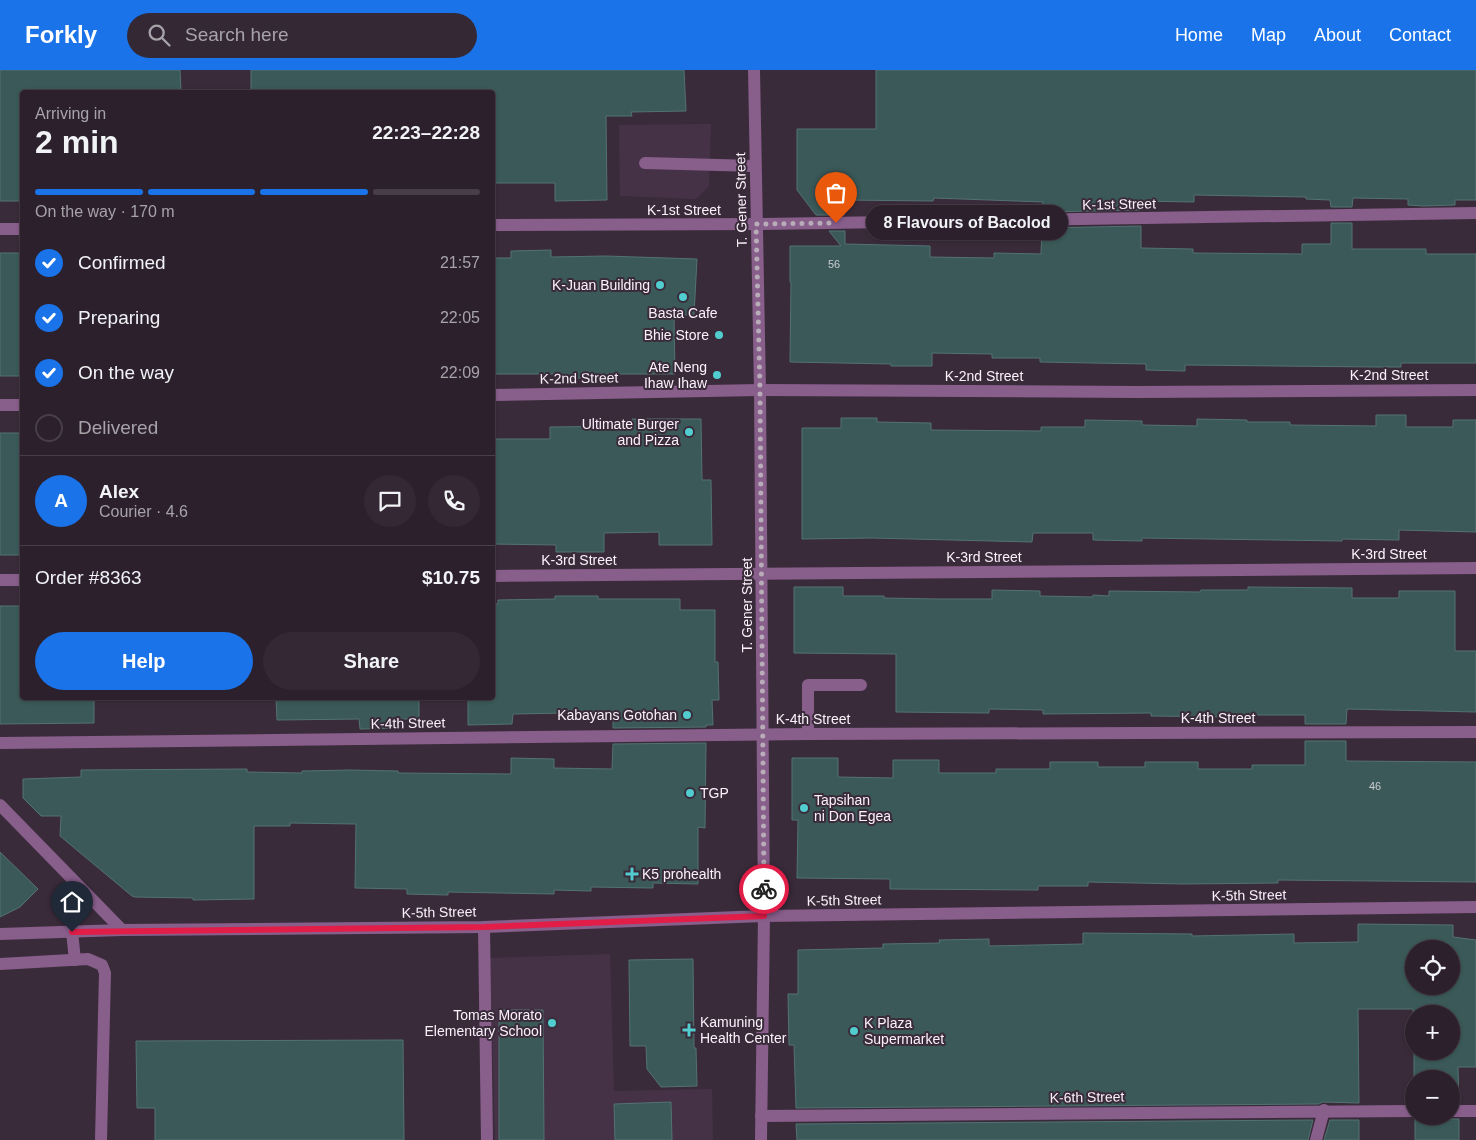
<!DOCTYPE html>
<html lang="en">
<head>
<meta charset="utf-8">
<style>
	body { margin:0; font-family:Arial,sans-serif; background:#342834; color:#f1f3f6; height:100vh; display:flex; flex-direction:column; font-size:19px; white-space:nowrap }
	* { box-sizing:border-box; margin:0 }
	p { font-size:16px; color:#a6a3a9 }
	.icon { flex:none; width:28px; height:28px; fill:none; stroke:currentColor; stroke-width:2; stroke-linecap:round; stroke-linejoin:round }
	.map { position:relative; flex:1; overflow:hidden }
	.sheet { position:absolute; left:20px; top:20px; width:475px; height:610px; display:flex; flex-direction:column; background:#2c202c; border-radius:5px; box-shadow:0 1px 4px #0004,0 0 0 1px #483e48 }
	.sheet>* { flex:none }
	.fabs { position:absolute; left:1405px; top:870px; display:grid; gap:10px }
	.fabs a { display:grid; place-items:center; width:55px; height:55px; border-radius:50%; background:#2c202c; box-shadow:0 1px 4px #0004,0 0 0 1px #483e48; font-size:25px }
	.pin { position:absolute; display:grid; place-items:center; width:42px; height:42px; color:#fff; margin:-51px -21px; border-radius:50% 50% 50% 0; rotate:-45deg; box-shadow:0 0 5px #0007 }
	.pin .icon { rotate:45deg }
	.courier { position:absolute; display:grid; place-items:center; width:50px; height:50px; margin:-25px; border:4px solid #e11d48; border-radius:50%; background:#fff; color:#222; box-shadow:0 1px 6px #0007 }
	.bubble { position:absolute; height:35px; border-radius:18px; background:#2c202c; box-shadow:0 1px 4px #0004,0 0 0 1px #483e48; font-size:16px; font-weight:700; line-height:35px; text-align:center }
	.overview em { font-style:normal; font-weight:700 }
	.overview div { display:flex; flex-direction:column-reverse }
	.overview { display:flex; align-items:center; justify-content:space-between; height:85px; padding:0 15px }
	h1 { font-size:32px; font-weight:700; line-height:38px }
	.bar { display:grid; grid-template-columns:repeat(4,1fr); gap:8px 5px; align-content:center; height:60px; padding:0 15px }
	.bar i { height:6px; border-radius:4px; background:#483e48 }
	.bar .selected { background:#1a73e8 }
	.bar p { grid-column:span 4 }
	.line { display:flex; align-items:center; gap:12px; padding:0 15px; border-top:1px solid #483e48 }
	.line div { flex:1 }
	.round { display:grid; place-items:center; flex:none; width:52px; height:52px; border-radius:26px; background:#342834 }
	ol { padding:0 15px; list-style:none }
	li { display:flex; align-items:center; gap:15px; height:55px }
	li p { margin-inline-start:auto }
	li .icon { padding:5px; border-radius:50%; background:#1a73e8; color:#fff; stroke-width:4 }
	li:last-child { color:#a6a3a9 }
	li i { width:28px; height:28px; border:2px solid #483e48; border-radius:50% }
	.cta { display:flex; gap:10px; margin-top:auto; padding:10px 15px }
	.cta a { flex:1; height:58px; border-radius:30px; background:#1a73e8; color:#fff; font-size:20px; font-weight:700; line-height:58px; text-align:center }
	.cta a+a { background:#342834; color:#f1f3f6 }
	header { display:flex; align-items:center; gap:30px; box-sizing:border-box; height:70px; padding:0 25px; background:#1a73e8; color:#fff }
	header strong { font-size:24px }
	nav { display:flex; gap:28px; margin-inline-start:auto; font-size:18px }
	.search { width:350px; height:45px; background:#342834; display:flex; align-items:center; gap:12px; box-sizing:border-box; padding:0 18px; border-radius:28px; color:#a6a3a9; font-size:19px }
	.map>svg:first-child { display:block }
	.built { fill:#463247 }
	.building { fill:#3b5959; stroke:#537273; fill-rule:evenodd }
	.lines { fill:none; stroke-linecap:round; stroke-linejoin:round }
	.minor { stroke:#885e8b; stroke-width:12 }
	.done { stroke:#b7acb8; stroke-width:5; stroke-dasharray:0 9 }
	.route { stroke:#e11d48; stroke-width:6 }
	.poi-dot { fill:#52cdcf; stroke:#3a2b3b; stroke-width:2 }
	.labels { text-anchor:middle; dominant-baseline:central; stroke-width:4; stroke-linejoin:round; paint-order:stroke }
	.number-label { font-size:11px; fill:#cbcbd2 }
	.street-label { font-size:14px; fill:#fbf1fb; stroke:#3a2b3b }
	.poi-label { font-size:14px; fill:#fbf1fb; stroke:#3a2b3b; text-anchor:end }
</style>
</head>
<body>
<header>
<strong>Forkly</strong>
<div class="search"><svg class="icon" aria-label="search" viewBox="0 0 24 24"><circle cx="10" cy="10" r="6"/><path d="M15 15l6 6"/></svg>Search here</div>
<nav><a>Home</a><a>Map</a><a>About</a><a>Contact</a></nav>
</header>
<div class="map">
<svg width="1476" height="1070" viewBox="0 0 1476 1070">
	<rect width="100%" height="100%" fill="#3a2b3b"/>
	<g class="built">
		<path d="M711,54L709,116L696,129L620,126L619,55Z"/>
		<path d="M610,884L614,1021L712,1019L713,1070H495L490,888Z"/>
	</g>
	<g class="building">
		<path d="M0,0H180L181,22H22V131H0Z"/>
		<path d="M251,0H684L686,41L631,42L632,46H606L607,130L555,131V113H492V22H251Z"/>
		<path d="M876,0H1476V130H1455V135L1423,136L1408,135V129L1353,128L1352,137H1331L1330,130L1306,129V127L1194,125V132L1141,131V140L1042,142L1043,132L934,128L933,131L844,130V145H816L797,120V59H876Z"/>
		<path d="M1331,153H1352V179H1426V184H1476V293H1401V297H1376L1185,295V301L1146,300V294L1040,292V288H992V284L932,283V296H891V294L790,292L791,212H790V176H841L829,161H845V174L930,176V187L994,188V183L1041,184L1042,158L1141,156V178L1193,179V183L1302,184V174H1331Z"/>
		<path d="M551,180V187L606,186L697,189L694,245H674L675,304H607V308H557V304H492V188H511V181Z"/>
		<rect x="0" y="183" width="22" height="123"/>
		<path d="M1376,345H1406V357H1453V350H1476V462L1399,460V470L1342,469V471L1142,468V471L1093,470V463H1033L1032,472L872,468L802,469V358H841V348H877V352L931,353V360L1041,361V357H1085V350L1142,351V355L1197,356V349L1247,350V352H1290V355L1376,356Z"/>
		<path d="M632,349H701L702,410H711L712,475H659V462L604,463V482H556V475L492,474V369H550V357L633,356Z"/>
		<rect x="0" y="363" width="22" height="122"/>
		<path d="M794,517H843V526H884V528L937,529H992V520L1040,521V526L1093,527V525L1109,526V521L1200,522L1201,520H1248V517L1352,518V528H1399V521H1455V581H1476V642L1347,639L1346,654H1305V645H1239V647L1151,646V643L1043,644V640L989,639V643L896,642V584L794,583Z"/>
		<path d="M555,526H598V529H680V540H715V592H718L719,630H712L713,655H706V657L613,658V647H567V643L513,644L512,654L468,655V628H492V534H498V530L555,529Z"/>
		<path d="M0,536H22V628H94V653L0,654Z"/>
		<path d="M276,628H419V649H403V658L360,659L359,649L277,650Z"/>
		<path d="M1305,671H1346V691L1476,692V812L1278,810V813L1183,814L1088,812V816H1038V820L890,819V809L797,808L798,750H792V688H838V707L893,708V690H939V703H996V699H1050V692H1098V697H1145V692H1198V699H1252V695H1305Z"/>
		<path d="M706,673L705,758L698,757V814L653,813V818L591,817V821L554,820V824L448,822V825L407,824V819L355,818L356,754L290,753V756H254V829L193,830V828L135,827L132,826L60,766L61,746H41L23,728V709L81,707V700L247,699V702L302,703V701L350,700L398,701V703L511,704V688L554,689V698L612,699L613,674Z"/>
		<path d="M0,782L38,819L20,837L0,847Z"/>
		<path d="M1358,854L1453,855V867L1476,870V997H1458L1459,1033H1451V1009H1414V981H1451V944H1414V975L1413,939H1358L1359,1033L1322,1032L1319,1034L796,1038L794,975H789L788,924H798V880L883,878V874L940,873L939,870L989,869V876L1083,874V863L1192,864V866L1294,864V873L1358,872ZM1414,879H1451V916H1414Z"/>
		<path d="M693,889L694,978H696L697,1016L661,1017L647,999L646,976H630L629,890Z"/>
		<path d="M499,940H543L544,1070H499Z"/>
		<path d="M403,970L404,1070H155V1038H137L136,971Z"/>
		<path d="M671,1032L672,1070H615L614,1034Z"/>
		<path d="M1420,1046H1445L1451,1049H1459V1070H1415V1049Z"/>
		<path d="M1313,1050L1308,1070H797L796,1054Z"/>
		<path d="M1330,1050H1359V1070H1324Z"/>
	</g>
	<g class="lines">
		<g class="minor">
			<path d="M754,0L760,320L764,846L761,1070"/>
			<path d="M645,93L755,96"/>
			<path d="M492,155L756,154L1476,143"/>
			<path d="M0,159H22"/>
			<path d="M492,325L760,320L1138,322L1476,320"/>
			<path d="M0,335H22"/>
			<path d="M492,506L1476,498"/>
			<path d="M0,510H22"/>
			<path d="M808,664V615H861"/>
			<path d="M0,673L808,664L1476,662"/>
			<path d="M0,735L122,860"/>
			<path d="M484,857L487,1070"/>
			<path d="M72,862L75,890"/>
			<path d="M0,864L122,860L484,857L764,846L1476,837"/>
			<path d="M0,894L88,889L102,895L105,903L101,1070"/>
			<path d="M1451,1041H1476"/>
			<path d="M761,1046L1414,1041"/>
			<path d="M1316,1070L1324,1040"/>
		</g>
	</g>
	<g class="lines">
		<path class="done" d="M764,819L760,320L756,154L836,153"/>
		<path class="route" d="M72,862L484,857L764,846V819"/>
	</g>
	<g class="poi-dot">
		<circle cx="660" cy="215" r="5"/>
		<circle cx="683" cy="227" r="5"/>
		<circle cx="719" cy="265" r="5"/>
		<circle cx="717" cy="305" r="5"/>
		<circle cx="689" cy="362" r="5"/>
		<circle cx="687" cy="645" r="5"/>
		<circle cx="690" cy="723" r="5"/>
		<circle cx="804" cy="738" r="5"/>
		<path d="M629.5 796.5h5v5h5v5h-5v5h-5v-5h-5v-5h5z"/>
		<circle cx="552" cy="953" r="5"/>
		<path d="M686.5 952.5h5v5h5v5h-5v5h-5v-5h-5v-5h5z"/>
		<circle cx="854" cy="961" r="5"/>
	</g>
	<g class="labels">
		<g class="number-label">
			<text x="834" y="194">56</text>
			<text x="1375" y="716">46</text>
		</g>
		<g class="street-label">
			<text transform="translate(741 130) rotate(-91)">T. Gener Street</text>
			<text transform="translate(1119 134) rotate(-1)">K-1st Street</text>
			<text x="684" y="140">K-1st Street</text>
			<text x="1389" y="305">K-2nd Street</text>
			<text x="984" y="306">K-2nd Street</text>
			<text transform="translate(579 308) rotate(-1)">K-2nd Street</text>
			<text x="1389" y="484">K-3rd Street</text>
			<text x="984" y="487">K-3rd Street</text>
			<text x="579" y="490">K-3rd Street</text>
			<text transform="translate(747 535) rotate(-90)">T. Gener Street</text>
			<text x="1218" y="648">K-4th Street</text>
			<text x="813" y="649">K-4th Street</text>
			<text transform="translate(408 653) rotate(-1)">K-4th Street</text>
			<text transform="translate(1249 825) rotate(-1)">K-5th Street</text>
			<text transform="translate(844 830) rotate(-1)">K-5th Street</text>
			<text transform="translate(439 842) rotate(-1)">K-5th Street</text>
			<text transform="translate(1087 1027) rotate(-1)">K-6th Street</text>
		</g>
		<g class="poi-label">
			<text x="650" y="215">K-Juan Building</text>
			<text x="683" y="243" text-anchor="middle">Basta Cafe</text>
			<text x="709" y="265">Bhie Store</text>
			<text x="707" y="297">Ate Neng<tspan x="707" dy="16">Ihaw Ihaw</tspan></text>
			<text x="679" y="354">Ultimate Burger<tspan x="679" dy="16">and Pizza</tspan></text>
			<text x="677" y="645">Kabayans Gotohan</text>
			<text x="700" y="723" text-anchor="start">TGP</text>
			<text x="814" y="730" text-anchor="start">Tapsihan<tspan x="814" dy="16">ni Don Egea</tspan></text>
			<text x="642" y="804" text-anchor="start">K5 prohealth</text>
			<text x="542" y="945">Tomas Morato<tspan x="542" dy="16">Elementary School</tspan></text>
			<text x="700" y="952" text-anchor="start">Kamuning<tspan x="700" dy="16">Health Center</tspan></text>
			<text x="864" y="953" text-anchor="start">K Plaza<tspan x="864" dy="16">Supermarket</tspan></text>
		</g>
	</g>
</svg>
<div class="fabs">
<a><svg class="icon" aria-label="locate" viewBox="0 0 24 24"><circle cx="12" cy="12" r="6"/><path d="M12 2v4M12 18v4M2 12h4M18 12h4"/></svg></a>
<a>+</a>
<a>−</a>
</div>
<div class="pin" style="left:836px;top:153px;background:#ea580c"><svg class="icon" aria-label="bag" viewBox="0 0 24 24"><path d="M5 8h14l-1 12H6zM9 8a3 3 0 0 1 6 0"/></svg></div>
<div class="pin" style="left:72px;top:862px;background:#1f2937"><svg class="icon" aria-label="home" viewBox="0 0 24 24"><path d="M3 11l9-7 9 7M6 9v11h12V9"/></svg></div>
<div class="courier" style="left:764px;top:819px"><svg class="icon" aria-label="bike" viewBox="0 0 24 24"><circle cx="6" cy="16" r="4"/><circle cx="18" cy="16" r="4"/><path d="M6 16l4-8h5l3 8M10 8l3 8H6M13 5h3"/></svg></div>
<div class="bubble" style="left:866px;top:135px;width:202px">8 Flavours of Bacolod</div>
<section class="sheet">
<div class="overview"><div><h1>2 min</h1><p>Arriving in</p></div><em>22:23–22:28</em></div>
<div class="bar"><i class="selected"></i><i class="selected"></i><i class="selected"></i><i></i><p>On the way · 170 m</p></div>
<ol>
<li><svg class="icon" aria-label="check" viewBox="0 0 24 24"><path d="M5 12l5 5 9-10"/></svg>Confirmed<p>21:57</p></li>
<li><svg class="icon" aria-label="check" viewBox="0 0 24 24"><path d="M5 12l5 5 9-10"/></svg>Preparing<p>22:05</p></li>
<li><svg class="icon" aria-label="check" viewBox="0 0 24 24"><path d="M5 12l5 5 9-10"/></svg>On the way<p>22:09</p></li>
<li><i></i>Delivered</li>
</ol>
<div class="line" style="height:90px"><b class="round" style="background:#1a73e8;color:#fff">A</b><div><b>Alex</b><p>Courier · 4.6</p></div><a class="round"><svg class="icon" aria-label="chat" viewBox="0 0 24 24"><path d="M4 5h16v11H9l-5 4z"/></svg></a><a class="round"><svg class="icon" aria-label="phone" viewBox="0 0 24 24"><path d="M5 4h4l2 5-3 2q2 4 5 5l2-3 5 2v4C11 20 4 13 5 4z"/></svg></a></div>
<div class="line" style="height:65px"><div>Order #8363</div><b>$10.75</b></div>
<div class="cta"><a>Help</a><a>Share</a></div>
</section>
</div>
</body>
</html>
